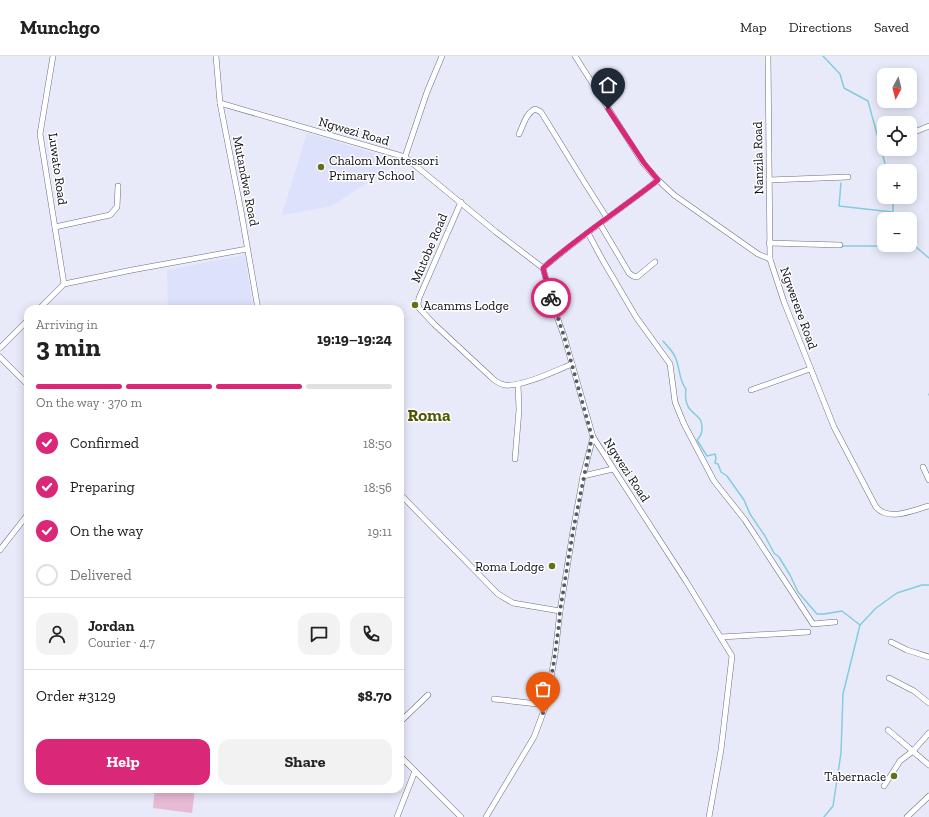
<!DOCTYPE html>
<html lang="en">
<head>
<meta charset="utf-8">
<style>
	body { margin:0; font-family:"Zilla Slab",serif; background:#f2f2f2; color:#222; height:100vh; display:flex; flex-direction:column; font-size:15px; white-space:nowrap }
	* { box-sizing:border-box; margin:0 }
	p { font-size:13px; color:#767676 }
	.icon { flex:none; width:22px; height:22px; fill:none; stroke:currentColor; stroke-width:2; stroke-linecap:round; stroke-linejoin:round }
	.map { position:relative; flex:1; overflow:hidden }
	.drawer { position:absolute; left:24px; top:249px; width:380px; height:488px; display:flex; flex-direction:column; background:#fff; border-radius:12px; box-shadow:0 2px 10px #0003 }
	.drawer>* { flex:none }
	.needle { width:26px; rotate:187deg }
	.fabs { position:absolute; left:877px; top:12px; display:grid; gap:8px }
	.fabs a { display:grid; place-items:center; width:40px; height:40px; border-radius:8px; background:#fff; box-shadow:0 2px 10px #0003; font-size:20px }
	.pin { position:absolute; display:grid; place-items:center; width:34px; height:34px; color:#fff; margin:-41px -17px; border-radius:50% 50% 50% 0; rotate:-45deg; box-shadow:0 0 4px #0007 }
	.pin .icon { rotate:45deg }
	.courier { position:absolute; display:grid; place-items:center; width:40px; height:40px; margin:-20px; border:3px solid #db2777; border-radius:50%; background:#fff; color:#222; box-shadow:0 1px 5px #0007 }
	.headline em { font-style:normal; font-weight:700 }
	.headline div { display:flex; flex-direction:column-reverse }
	.headline { display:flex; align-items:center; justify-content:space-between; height:68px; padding:0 12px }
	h1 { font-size:26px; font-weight:700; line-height:30px }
	.bar { display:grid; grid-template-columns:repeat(4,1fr); gap:6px 4px; align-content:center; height:48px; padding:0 12px }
	.bar i { height:5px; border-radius:3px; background:#e0e0e0 }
	.bar .on { background:#db2777 }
	.bar p { grid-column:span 4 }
	.line { display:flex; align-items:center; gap:10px; padding:0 12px; border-top:1px solid #e0e0e0 }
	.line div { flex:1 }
	.round { display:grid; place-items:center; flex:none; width:42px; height:42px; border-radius:12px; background:#f2f2f2 }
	ol { padding:0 12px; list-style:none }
	li { display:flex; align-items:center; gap:12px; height:44px }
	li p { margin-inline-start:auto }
	li .icon { padding:4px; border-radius:50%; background:#db2777; color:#fff; stroke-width:4 }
	li:last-child { color:#767676 }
	li i { width:22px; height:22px; border:2px solid #e0e0e0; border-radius:50% }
	.button { display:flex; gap:8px; margin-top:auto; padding:8px 12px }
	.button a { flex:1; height:46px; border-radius:12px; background:#db2777; color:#fff; font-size:16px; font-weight:700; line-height:46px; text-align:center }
	.button a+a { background:#f2f2f2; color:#222 }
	header { display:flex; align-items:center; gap:24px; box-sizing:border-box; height:56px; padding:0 20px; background:#fff; border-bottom:1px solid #e0e0e0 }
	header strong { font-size:19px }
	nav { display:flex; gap:22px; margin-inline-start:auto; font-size:14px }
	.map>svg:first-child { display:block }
	.built { fill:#dde1fc }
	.green { fill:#e8b9d3 }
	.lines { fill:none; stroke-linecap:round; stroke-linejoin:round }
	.stream { stroke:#84cddd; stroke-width:1.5 }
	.minor-casing { stroke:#6b6e85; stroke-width:6 }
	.minor { stroke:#fff; stroke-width:5 }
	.done { stroke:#5a5b66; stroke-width:4; stroke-dasharray:0 7.2 }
	.route { stroke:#db2777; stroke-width:5 }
	.poi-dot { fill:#656f17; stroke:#fff; stroke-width:1.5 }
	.labels { text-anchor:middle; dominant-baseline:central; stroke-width:3; stroke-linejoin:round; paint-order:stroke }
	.street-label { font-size:13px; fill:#0d0e16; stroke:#fff }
	.poi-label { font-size:13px; fill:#0d0e16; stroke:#fff; text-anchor:start }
	.district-label { font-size:17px; font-weight:bold; fill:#4e5600; stroke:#fff }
</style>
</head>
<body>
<header>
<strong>Munchgo</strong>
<nav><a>Map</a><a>Directions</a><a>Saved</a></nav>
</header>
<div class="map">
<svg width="929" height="761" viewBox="0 0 929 761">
	<rect width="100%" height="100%" fill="#e8eafa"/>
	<g class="built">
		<path d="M307,77L393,103L397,107L332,150L282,159Z"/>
		<path d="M245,199L253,253H168L167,214Z"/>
	</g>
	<path class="green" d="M155,733H195L192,757L153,752Z"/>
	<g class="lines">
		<g class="stream">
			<path d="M823,0L840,18L844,32L868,45L887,115"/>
			<path d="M841,127L839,150L892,156"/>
			<path d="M893,141V163"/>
			<path d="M910,186L929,202"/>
			<path d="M842,190H915"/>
			<path d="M663,285C667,290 674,296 676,303C680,313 679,325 686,333C685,340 685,346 689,352C691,355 695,358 698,361C704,367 703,379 697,384L707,400L715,398L716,402L715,407L718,408L721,416L727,420L744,444L750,458L765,480L774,497L779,501L790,519L798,536L817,558H824L842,555L860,569"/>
			<path d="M929,338V339"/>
			<path d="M824,761L833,750L841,697L843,638L860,569L876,552L897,537L922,529H929"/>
		</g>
		<defs>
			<g id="minor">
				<path d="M53,0L40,78L64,228"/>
				<path d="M216,0L220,47L241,155L258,253"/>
				<path d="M575,0L643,107L658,124L674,139L721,172L758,198L770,203L784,246L834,371L876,451C889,466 913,454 929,450"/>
				<path d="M768,0L770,203"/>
				<path d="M220,47L405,101L496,176L543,212L553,250L564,280L593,381L686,525L732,600L721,694L709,761"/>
				<path d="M917,75L929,70"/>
				<path d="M519,78C523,70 526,57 535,53L541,56L586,129L607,162"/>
				<path d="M405,101L427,36L442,0"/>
				<path d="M769,124L848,121"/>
				<path d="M461,146L419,242L418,248L419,252L434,268L491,321C495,325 499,328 505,329C522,331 555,315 572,308"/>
				<path d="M600,168L629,217L633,220L637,221L655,206"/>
				<path d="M55,171L110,159L117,151L118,130"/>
				<path d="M588,177L602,203L636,261L670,308L675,346L684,368L714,425L745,464L813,568L835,566"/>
				<path d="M769,187L840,189"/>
				<path d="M543,212C579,181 620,154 658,124"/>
				<path d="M39,253L64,228L132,214L247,193"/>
				<path d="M0,292L28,264"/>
				<path d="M0,301L28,329"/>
				<path d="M751,334L810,313"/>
				<path d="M515,403L519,354L518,328"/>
				<path d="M923,411L929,424"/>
				<path d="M583,420L613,413"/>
				<path d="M400,438L498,538L513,547L560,555"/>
				<path d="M0,494L28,458"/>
				<path d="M721,581L808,576"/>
				<path d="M891,586L907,594L929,601"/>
				<path d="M889,622L914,635L929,647"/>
				<path d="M494,643L546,649"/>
				<path d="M400,666L428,639"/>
				<path d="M888,674L929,709"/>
				<path d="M400,700L461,761"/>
				<path d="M884,730L900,705L913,695L929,677"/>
				<path d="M397,761L415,715"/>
				<path d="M486,761L534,681L546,649L555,599L560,555L573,475L583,420L593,381"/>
				<path d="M907,761L929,740"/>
			</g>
		</defs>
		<use href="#minor" class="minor-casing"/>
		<use href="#minor" class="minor"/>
	</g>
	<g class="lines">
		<path class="done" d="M543,657L553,612L559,568L560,555L573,475L592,381L564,280L551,242"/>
		<path class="route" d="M551,242L543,212C579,180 620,154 658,124L644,107L608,53"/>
	</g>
	<g class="poi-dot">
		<circle cx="321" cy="111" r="4"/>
		<circle cx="415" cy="249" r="4"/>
		<circle cx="552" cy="510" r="4"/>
		<circle cx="894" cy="720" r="4"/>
	</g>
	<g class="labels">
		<g class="street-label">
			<text transform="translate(354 75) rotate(16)">Ngwezi Road</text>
			<text transform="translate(758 102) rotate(-91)">Nanzila Road</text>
			<text transform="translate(58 113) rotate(82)">Luwato Road</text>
			<text transform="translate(246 125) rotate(79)">Mutandwa Road</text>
			<text transform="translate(429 192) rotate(-67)">Mutobe Road</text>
			<text transform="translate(799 252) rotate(70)">Ngwerere Road</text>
			<text transform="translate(627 414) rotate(57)">Ngwezi Road</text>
		</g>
		<g class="poi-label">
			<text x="329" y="104">Chalom Montessori<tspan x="329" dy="15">Primary School</tspan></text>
			<text x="423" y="249">Acamms Lodge</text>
			<text x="544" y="510" text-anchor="end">Roma Lodge</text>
			<text x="886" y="720" text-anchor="end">Tabernacle</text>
		</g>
		<g class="district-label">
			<text x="429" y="359">Roma</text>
		</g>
	</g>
</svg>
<div class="fabs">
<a><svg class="needle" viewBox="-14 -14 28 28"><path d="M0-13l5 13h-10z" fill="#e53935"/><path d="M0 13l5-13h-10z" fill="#767676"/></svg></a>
<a><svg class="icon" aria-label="locate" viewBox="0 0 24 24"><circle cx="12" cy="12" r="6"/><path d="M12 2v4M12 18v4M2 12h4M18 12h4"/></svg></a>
<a>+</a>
<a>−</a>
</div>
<div class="pin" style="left:543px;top:657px;background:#ea580c"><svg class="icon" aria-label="bag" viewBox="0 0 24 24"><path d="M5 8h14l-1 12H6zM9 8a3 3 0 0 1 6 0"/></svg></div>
<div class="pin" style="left:608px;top:53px;background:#1f2937"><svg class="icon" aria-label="home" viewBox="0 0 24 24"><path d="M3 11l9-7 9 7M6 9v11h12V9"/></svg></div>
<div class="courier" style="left:551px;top:242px"><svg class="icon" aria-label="bike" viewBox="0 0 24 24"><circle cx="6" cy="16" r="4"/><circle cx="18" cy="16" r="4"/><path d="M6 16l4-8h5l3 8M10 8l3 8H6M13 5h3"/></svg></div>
<section class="drawer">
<div class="headline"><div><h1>3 min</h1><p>Arriving in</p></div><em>19:19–19:24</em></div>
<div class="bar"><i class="on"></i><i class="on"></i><i class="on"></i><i></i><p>On the way · 370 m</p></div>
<ol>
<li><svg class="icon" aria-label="check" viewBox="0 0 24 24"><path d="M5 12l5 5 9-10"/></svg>Confirmed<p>18:50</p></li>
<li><svg class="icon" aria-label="check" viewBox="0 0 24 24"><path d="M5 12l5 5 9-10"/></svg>Preparing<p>18:56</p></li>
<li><svg class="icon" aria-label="check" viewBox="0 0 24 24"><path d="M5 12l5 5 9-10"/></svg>On the way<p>19:11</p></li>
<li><i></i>Delivered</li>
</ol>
<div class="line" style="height:72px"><a class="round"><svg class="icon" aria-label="person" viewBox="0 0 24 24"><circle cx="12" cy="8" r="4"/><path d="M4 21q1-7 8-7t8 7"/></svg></a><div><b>Jordan</b><p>Courier · 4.7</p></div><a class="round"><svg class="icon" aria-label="chat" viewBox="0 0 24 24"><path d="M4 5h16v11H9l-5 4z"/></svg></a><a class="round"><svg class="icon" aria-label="phone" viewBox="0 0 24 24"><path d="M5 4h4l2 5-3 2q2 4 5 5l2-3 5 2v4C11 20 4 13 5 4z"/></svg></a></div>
<div class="line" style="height:52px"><div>Order #3129</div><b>$8.70</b></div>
<div class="button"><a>Help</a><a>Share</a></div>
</section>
</div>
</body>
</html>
